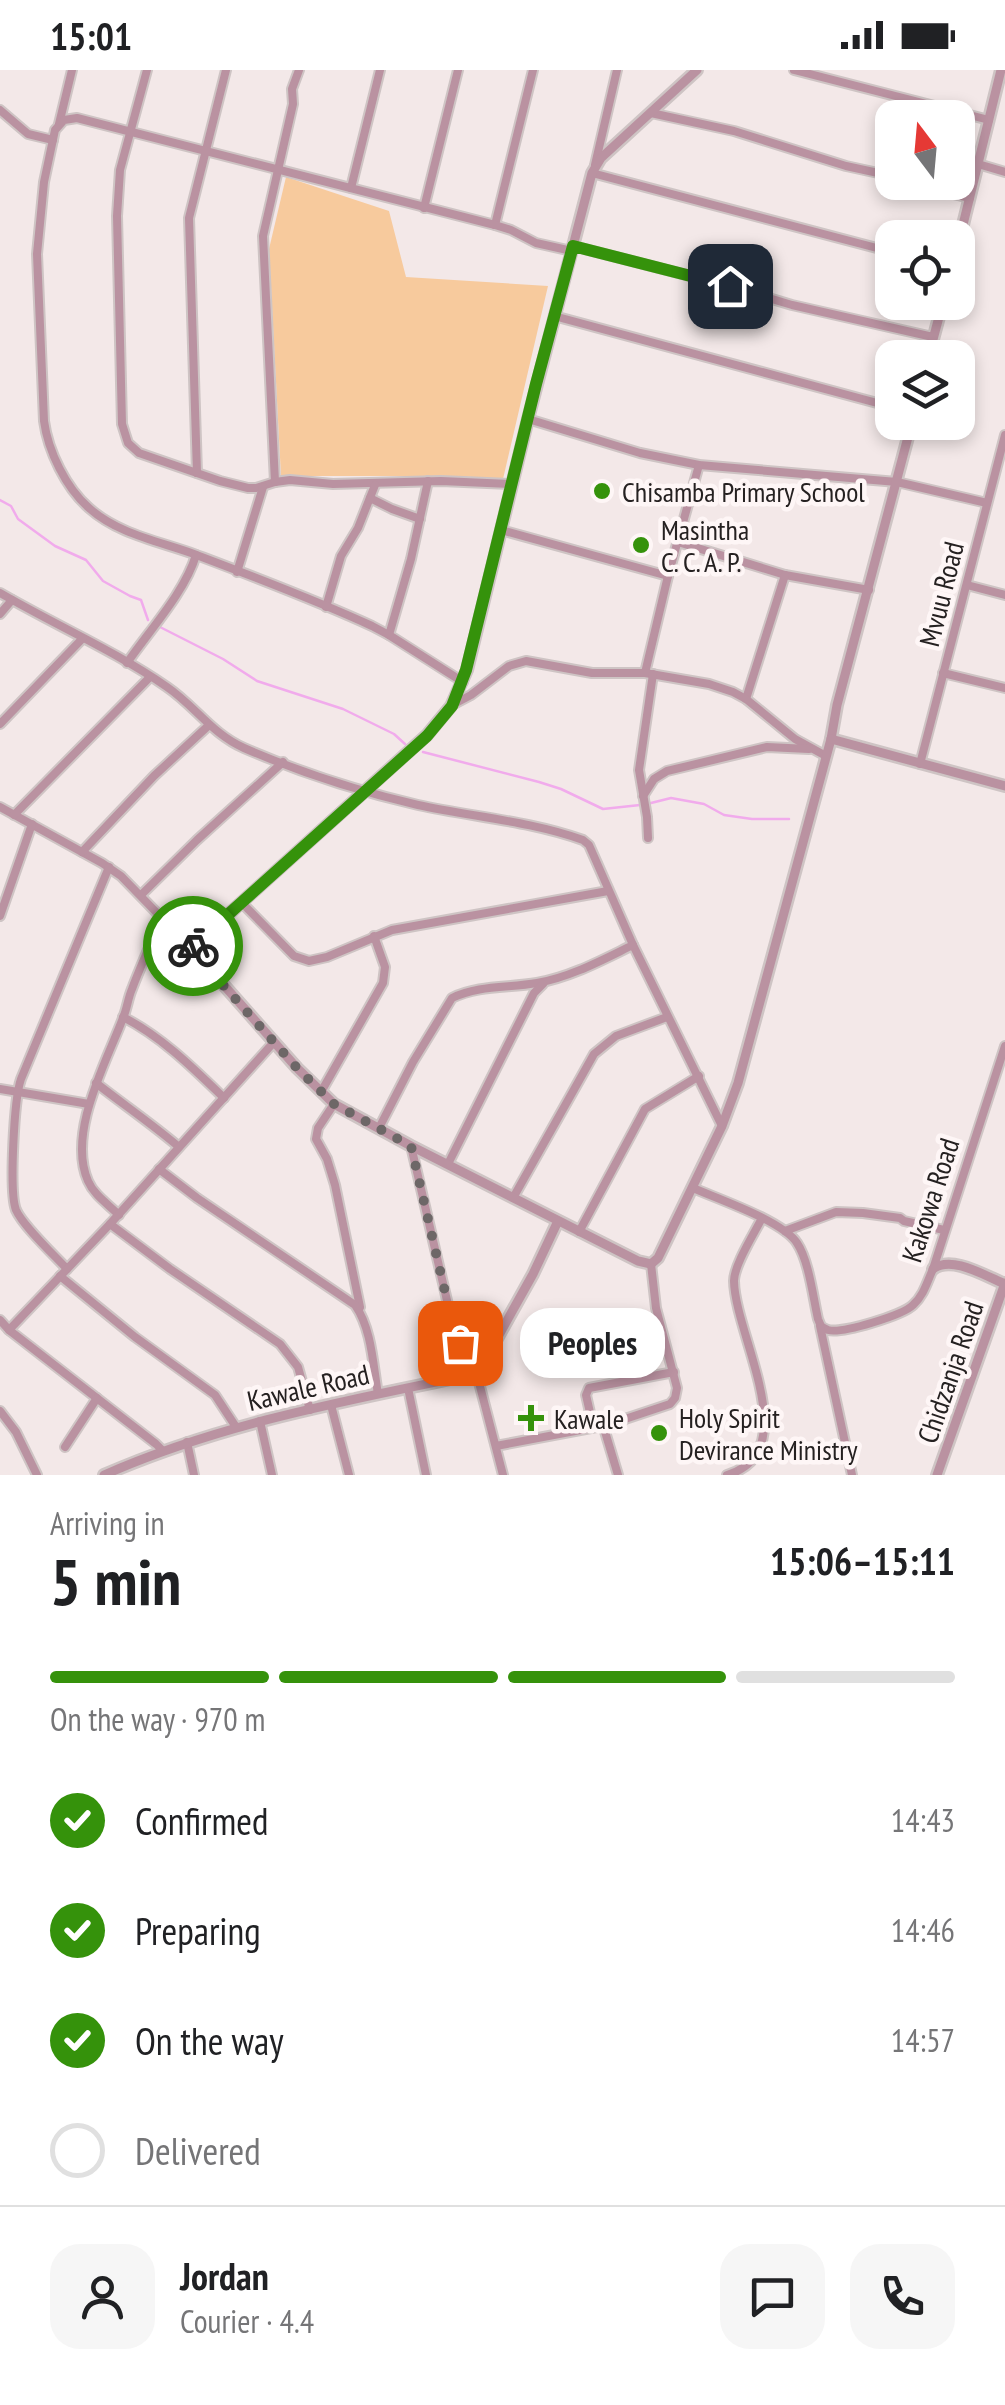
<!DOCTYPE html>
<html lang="en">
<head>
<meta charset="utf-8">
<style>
	body { margin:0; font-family:"PT Sans Narrow",sans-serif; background:#f6f6f6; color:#202124; height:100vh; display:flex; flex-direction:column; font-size:38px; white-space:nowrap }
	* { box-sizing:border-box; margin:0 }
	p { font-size:32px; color:#757577 }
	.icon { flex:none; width:55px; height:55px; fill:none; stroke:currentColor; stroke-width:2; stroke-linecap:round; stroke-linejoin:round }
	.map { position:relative; height:1405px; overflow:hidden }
	.details { display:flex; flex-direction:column; background:#fff; flex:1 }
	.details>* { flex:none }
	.needle { width:65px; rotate:344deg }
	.fabs { position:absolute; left:875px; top:30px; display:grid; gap:20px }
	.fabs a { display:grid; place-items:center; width:100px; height:100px; border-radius:20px; background:#fff; box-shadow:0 5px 15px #0003; font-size:50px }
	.pin { position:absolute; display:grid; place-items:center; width:85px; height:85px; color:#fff; margin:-42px; border-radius:20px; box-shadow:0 5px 15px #0006 }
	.courier { position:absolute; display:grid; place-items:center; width:100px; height:100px; margin:-50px; border:8px solid #35920b; border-radius:50%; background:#fff; color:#222; box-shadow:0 2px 12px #0007 }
	.bubble { position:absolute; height:70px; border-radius:30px; background:#fff; box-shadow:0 5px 15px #0003; font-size:32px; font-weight:700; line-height:70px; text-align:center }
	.summary em { font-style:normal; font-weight:700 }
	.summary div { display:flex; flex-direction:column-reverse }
	.summary { display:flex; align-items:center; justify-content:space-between; height:170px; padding:0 50px }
	h1 { font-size:65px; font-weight:700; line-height:75px }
	.bar { display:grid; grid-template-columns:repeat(4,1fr); gap:15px 10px; align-content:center; height:120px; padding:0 50px }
	.bar i { height:12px; border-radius:8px; background:#e0e0e0 }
	.bar .current { background:#35920b }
	.bar p { grid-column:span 4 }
	.line { display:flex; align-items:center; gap:25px; padding:0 50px; border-top:2px solid #e0e0e0 }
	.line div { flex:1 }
	.round { display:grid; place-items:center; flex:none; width:105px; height:105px; border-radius:30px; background:#f6f6f6 }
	ol { padding:0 50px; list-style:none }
	li { display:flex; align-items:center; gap:30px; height:110px }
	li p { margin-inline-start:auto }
	li .icon { padding:10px; border-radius:50%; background:#35920b; color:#fff; stroke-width:4 }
	li:last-child { color:#757577 }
	li i { width:55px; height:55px; border:5px solid #e0e0e0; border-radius:50% }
	.status { display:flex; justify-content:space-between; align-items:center; height:70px; padding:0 50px; background:#fff; direction:ltr }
	.status svg { height:28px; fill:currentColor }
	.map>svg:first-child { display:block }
	.green { fill:#f7ca9d }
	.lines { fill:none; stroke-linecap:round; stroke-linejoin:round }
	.stream { stroke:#f1abec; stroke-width:2.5 }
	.minor-casing { stroke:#cec4c4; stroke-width:12 }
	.tertiary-casing { stroke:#cec4c4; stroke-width:14 }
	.minor { stroke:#ba92a1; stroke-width:8 }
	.tertiary { stroke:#ba92a1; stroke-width:9 }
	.done { stroke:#6d6767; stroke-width:10; stroke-dasharray:0 18 }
	.route { stroke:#35920b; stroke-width:12 }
	.poi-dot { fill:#35920b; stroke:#fef6f6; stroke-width:4 }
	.labels { text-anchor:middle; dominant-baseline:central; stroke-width:9; stroke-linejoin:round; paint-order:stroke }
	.poi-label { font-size:28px; fill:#252121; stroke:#fef6f6; text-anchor:start }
	.street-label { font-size:28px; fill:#252121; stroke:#fef6f6 }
</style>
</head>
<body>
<div class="status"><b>15:01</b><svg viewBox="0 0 49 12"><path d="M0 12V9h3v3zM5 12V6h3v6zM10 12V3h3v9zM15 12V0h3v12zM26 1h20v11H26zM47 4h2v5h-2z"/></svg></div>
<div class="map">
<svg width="1005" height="1405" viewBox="0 0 1005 1405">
	<rect width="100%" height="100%" fill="#f3e8e8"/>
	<path class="green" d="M286,107L389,141L406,207L548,216L503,409L458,406H281L269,179Z"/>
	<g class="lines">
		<g class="stream">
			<path d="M0,430L11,436L18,449L55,476L86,490L103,511L130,526L141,530L148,550"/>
			<path d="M156,555L223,589L257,611L343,639L394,664L405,674"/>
			<path d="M423,682L539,712L561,719L603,739L640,735"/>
			<path d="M647,734L671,728L704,734L724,745L752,749H789"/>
		</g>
		<defs>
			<g id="minor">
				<path d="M147,0L120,100L117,146L122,354L128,373L139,383L220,411L248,418H256L275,412L290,410L333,414L441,411L512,414"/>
				<path d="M794,0L989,50"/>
				<path d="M0,40L28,64L53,70"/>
				<path d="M651,43L734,61L846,96L892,106"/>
				<path d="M59,54L72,0"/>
				<path d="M978,94L1005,102"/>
				<path d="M595,95L617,0"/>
				<path d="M592,103L892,182"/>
				<path d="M918,112L928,118L970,128"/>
				<path d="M351,118L380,0"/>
				<path d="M424,138L458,0"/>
				<path d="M495,155L533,0"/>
				<path d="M573,176L729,216L792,235L933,267"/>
				<path d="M554,246L892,337"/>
				<path d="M528,349L640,383L699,395L897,412L987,433"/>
				<path d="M197,403L189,148L226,0"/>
				<path d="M275,412L263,166L293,34L292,19L299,0"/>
				<path d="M370,428L392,439L420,449"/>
				<path d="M501,460L668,506"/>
				<path d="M678,472L785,505L869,520"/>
				<path d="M237,502L263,417"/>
				<path d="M967,515L1005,525"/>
				<path d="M0,523C55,555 115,581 167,617C195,636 212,664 244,678C297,701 362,722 418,735C473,747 530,751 583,770L589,775L633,875L722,1056"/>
				<path d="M326,537L341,486L358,458L375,415"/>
				<path d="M0,544L12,530"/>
				<path d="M389,565L411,489L428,411"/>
				<path d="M127,593C149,561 185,522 196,485"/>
				<path d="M645,603L668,506L699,395"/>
				<path d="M943,603L1005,618"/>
				<path d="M463,612L389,565L372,556C316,530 252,506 194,484C158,471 118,464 89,438C66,418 48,381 44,351L37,184L44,112L55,60L64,50L77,48L495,155L511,160L536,173L572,181"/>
				<path d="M746,629L785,505"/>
				<path d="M452,635L471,625L509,596L526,591L592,603H645L709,614L733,622L746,629L795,669L826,686"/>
				<path d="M0,654L82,569"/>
				<path d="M920,694L1005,365"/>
				<path d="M643,726L654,709L667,701L767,677L809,679"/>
				<path d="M0,737L102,793L121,806L191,878"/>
				<path d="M14,745L150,607"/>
				<path d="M648,768L647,747L639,700L653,604"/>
				<path d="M82,782L154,706L208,656"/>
				<path d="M141,825L197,770L283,692"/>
				<path d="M242,833L294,886L309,891L327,887L392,860L608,821"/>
				<path d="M0,846L32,754"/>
				<path d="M123,947C162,967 193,998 224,1028"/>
				<path d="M96,1013C124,1035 152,1054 179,1077"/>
				<path d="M0,1019L89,1034"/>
				<path d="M321,1022L383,913L385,897L374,866"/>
				<path d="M334,1034L318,1058L316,1069L327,1089L335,1115L360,1237"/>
				<path d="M379,1058L413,992L452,928C478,915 509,918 537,913C571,907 602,890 633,875"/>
				<path d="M411,1076L449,1239L459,1273L476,1301L503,1405"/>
				<path d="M448,1094L534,923L543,914"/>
				<path d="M159,1099L197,1128L355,1235C372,1259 373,1296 378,1324"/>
				<path d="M693,1118C718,1129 783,1151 797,1173C809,1191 813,1227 818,1249C821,1256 820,1257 828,1260C842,1264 903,1245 913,1235C924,1225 927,1212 933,1199L1005,976"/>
				<path d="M513,1128L594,984L616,966L667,947"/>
				<path d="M119,1145C108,1134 94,1125 88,1111C67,1063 106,993 123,948C127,939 128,928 132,919C141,895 152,871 162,848"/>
				<path d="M110,1154L170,1199L280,1274L298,1297L310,1340"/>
				<path d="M785,1161L836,1142L863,1143L900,1148L904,1151L944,1160"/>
				<path d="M579,1162L645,1039L699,1006"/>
				<path d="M67,1199C54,1185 23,1156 16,1140C9,1122 14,1029 21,1009L109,797"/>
				<path d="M60,1206L135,1267L215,1325L236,1357"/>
				<path d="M0,1250L9,1260L156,1374L163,1381"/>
				<path d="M820,1256L852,1405"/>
				<path d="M9,1260L110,1154L274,972"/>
				<path d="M408,1318L426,1405"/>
				<path d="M331,1335L349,1405"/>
				<path d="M0,1341L16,1362L37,1405"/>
				<path d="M260,1351L272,1405"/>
				<path d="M603,1355L618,1405"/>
				<path d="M593,1356L586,1325L589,1318L674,1302"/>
				<path d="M187,1372L194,1405"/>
				<path d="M496,1376L607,1355L670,1334L675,1328L677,1318L656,1238L651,1194"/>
				<path d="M65,1377L97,1328"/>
				<path d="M727,1405C806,1382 735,1266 734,1211C734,1195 754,1164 762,1148"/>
			</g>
			<g id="tertiary">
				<path d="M697,0L601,88L592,103L528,349L467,600L451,636L427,665L191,878L297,998L334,1034L411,1076L638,1191L651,1194L658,1188L722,1056L738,1013L831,669L837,635L912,352"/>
				<path d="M958,175L1001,0"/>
				<path d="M928,288L943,232"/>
				<path d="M831,669L1005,716"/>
				<path d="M933,1199C952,1185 985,1206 1005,1214"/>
				<path d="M104,1405C217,1355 339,1332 460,1307L476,1301L485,1290L533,1204L558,1151"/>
				<path d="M937,1405L1005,1213"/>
			</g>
		</defs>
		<use href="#minor" class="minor-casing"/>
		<use href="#tertiary" class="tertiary-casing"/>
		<use href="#minor" class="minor"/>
		<use href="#tertiary" class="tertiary"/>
	</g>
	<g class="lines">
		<path class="done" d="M193,876L190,878L297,998L334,1034L411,1076L449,1239L460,1273"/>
		<path class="route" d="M193,876L427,666L452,636L466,600L536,314L573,176L730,216"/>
	</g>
	<g class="poi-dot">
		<circle cx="602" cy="421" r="10"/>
		<circle cx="641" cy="475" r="10"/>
		<path d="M526 1333h10v10h10v10h-10v10h-10v-10h-10v-10h10z"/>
		<circle cx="659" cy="1363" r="10"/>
	</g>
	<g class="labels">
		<g class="poi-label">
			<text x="622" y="421">Chisamba Primary School</text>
			<text x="661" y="459">Masintha<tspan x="661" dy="32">C. C. A. P.</tspan></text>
			<text x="679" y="1347">Holy Spirit<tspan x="679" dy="32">Devirance Ministry</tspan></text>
			<text x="554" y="1348">Kawale</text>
		</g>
		<g class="street-label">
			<text transform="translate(941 524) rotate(-76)">Mvuu Road</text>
			<text transform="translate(930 1130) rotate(-72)">Kakowa Road</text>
			<text transform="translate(950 1302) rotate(-71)">Chidzanja Road</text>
			<text transform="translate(308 1317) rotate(-13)">Kawale Road</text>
		</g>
	</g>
</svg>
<div class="fabs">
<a><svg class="needle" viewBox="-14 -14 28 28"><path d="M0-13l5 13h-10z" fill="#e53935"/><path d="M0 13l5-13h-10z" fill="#757577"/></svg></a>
<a><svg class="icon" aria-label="locate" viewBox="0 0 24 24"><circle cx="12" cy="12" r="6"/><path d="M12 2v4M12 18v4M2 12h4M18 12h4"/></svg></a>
<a><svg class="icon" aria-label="layers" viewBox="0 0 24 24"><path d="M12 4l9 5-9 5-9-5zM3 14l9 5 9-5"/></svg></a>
</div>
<div class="pin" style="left:460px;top:1273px;background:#ea580c"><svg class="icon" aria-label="bag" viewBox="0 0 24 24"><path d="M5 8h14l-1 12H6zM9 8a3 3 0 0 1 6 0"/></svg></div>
<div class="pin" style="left:730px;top:216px;background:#1f2937"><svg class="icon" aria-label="home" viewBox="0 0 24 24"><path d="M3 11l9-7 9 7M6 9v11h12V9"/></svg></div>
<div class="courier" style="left:193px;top:876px"><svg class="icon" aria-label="bike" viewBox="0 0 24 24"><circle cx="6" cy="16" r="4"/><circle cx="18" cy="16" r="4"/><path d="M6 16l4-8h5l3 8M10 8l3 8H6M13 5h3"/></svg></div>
<div class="bubble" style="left:520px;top:1238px;width:145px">Peoples</div>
</div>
<section class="details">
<div class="summary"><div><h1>5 min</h1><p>Arriving in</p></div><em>15:06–15:11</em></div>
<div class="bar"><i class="current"></i><i class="current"></i><i class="current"></i><i></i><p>On the way · 970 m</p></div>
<ol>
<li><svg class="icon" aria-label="check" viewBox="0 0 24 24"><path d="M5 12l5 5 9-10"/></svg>Confirmed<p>14:43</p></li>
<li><svg class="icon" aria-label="check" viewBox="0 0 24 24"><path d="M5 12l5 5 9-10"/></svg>Preparing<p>14:46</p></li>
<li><svg class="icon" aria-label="check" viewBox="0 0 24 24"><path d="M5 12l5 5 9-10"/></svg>On the way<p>14:57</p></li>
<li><i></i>Delivered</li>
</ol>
<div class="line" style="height:180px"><a class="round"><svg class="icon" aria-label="person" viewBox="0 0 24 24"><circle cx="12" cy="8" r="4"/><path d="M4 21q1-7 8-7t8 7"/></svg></a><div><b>Jordan</b><p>Courier · 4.4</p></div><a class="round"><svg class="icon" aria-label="chat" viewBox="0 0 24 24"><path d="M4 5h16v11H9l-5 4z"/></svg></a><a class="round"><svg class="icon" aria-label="phone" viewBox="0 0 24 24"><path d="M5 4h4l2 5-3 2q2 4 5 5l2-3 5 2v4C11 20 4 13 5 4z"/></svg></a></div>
</section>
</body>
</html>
